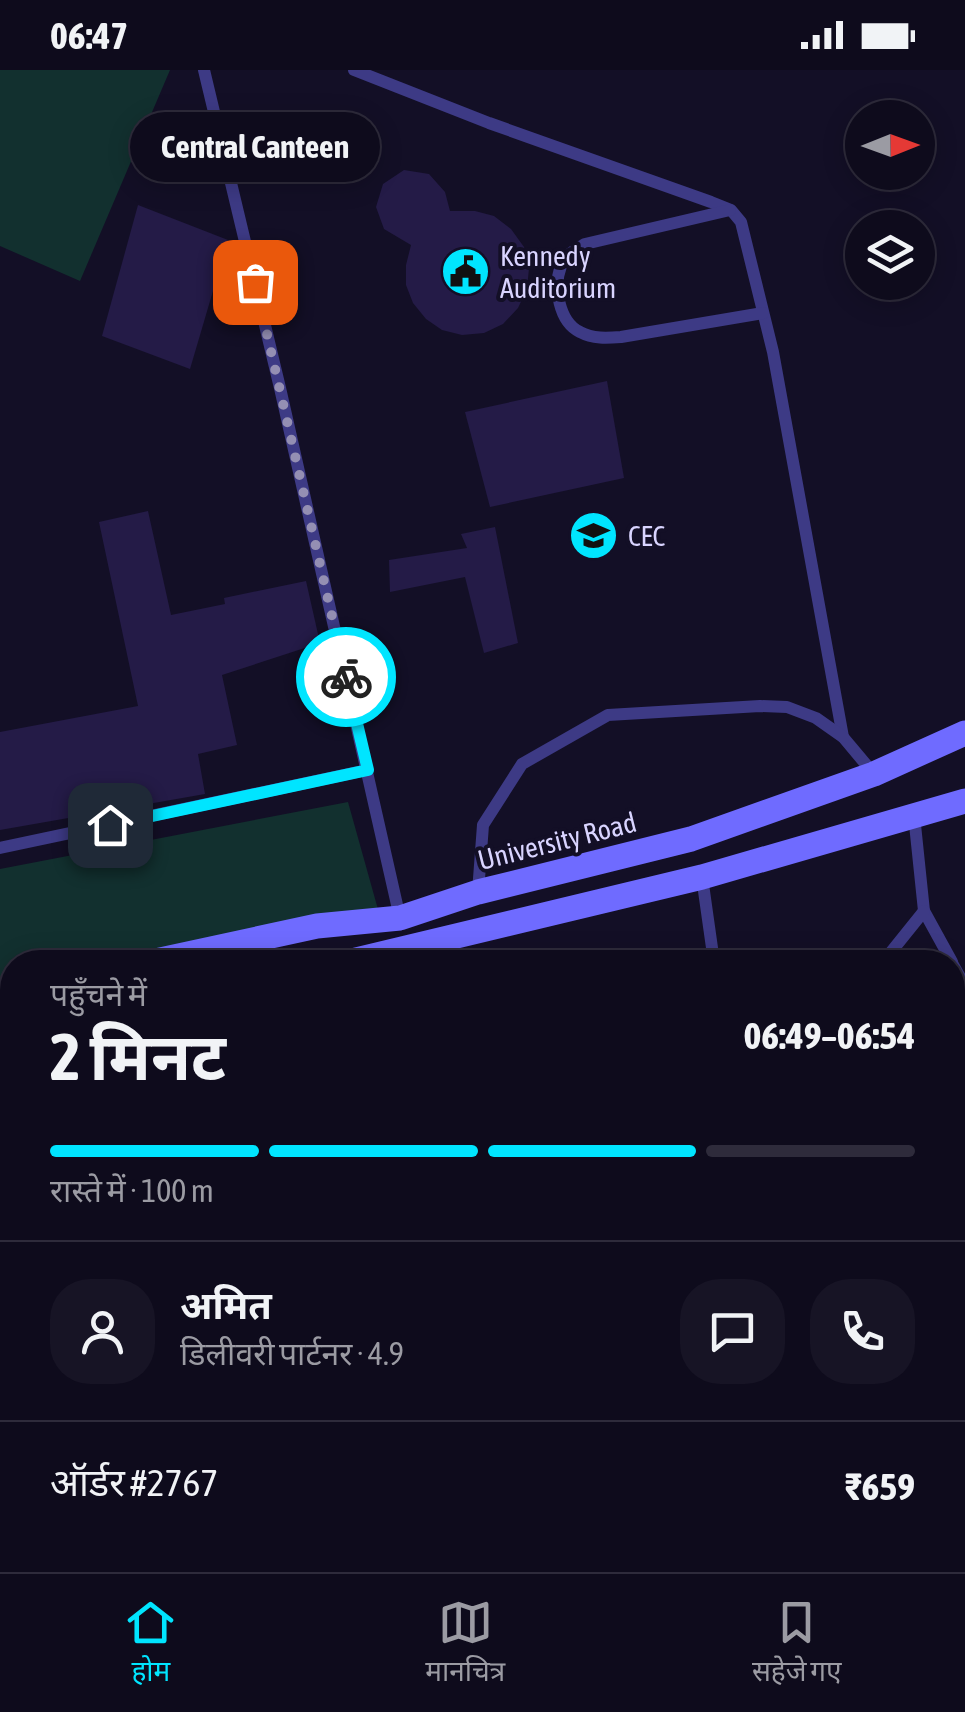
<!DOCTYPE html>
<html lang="hi">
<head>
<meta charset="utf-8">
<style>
	body { margin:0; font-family:"Asap Condensed","Noto Sans Devanagari",sans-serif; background:#171425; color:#f1f3f6; height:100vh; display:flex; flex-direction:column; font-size:38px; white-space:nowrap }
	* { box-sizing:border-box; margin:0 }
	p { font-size:32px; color:#9b9ba3 }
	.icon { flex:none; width:55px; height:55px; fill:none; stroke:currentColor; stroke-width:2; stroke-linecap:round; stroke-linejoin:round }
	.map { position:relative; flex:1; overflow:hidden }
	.drawer { position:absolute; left:0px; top:880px; width:965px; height:622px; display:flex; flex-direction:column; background:#0e0b1c; border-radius:40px 40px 0 0; box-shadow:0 5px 25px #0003,0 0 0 2px #2e2b3b }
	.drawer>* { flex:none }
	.needle { width:65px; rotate:89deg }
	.buttons { position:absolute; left:845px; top:30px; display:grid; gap:20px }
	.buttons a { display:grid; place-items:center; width:90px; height:90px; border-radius:50%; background:#0e0b1c; box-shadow:0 5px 25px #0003,0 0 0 2px #2e2b3b; font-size:50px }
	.pin { position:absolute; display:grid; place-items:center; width:85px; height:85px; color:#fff; margin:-42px; border-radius:20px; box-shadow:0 5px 15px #0006 }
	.courier { position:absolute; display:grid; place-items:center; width:100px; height:100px; margin:-50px; border:8px solid #00e5ff; border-radius:50%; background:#fff; color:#222; box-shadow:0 2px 12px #0007 }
	.bubble { position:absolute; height:70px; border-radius:35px; background:#0e0b1c; box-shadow:0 5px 25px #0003,0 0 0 2px #2e2b3b; font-size:32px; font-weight:700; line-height:70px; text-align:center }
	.headline em { font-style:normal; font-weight:700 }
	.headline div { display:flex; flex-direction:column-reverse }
	.headline { display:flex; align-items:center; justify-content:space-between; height:170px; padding:0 50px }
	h1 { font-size:65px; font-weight:700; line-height:75px }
	.bar { display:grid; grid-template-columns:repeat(4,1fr); gap:15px 10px; align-content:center; height:120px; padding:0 50px }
	.bar i { height:12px; border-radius:8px; background:#2e2b3b }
	.bar .on { background:#00e5ff }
	.bar p { grid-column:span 4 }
	.line { display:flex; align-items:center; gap:25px; padding:0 50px; border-top:2px solid #2e2b3b }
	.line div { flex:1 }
	.round { display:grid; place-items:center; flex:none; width:105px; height:105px; border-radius:40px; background:#171425 }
	.status { display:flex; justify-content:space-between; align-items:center; height:70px; padding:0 50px; background:#0e0b1c; direction:ltr }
	.status svg { height:28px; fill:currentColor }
	.tab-bar { display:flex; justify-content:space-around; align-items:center; height:140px; border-top:2px solid #2e2b3b; background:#0e0b1c; font-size:28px; color:#9b9ba3 }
	.tab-bar a { display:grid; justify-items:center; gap:5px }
	.tab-bar .on { color:#00e5ff }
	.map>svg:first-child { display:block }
	.green { fill:#12302f }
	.building { fill:#241b47 }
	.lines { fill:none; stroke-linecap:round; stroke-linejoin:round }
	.service { stroke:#3d3a85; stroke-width:12 }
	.tertiary { stroke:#3d3a85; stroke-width:25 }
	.secondary { stroke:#6f6bff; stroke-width:25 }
	.done { stroke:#948fb3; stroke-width:10; stroke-dasharray:0 18 }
	.route { stroke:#00e5ff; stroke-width:12 }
	.labels { text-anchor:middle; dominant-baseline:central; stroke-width:8; stroke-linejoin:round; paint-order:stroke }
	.poi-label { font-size:28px; fill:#d9d4ff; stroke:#130f26; text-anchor:start }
	.street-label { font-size:28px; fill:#d9d4ff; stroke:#130f26 }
</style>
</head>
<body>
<div class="status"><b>06:47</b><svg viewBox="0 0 49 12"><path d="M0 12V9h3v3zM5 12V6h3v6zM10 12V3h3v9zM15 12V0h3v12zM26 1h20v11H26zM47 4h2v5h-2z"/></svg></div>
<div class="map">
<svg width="965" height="1502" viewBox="0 0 965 1502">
	<rect width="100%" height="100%" fill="#130f26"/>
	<g class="green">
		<path d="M0,0H170L80,211L0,176Z"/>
		<path d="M348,732L379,843L201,892H12V944L0,948V799Z"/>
	</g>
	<g class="building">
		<path d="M404,100L429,104L445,122L450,141H475L494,146L511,159L524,177L529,198L527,219L518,238L503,254L484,263L462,265L442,260L426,249L413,233L406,215V195L411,175L384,159L376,137L383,114Z"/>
		<path d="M138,135L228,170L190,299L102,266Z"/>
		<path d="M607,311L624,408L490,437L465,342Z"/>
		<path d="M148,441L171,545L225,534L224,528L306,511L320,573L222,605L237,675L198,684L205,724L0,760V662L138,636L99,452Z"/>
		<path d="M495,457L518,573L484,583L465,507L390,522L389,490L467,478L461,464Z"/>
	</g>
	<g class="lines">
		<g class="service">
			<path d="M204,0L280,318L400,848"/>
			<path d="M354,0L489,53L711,132L731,140L741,152L773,282L843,667"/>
			<path d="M730,140L585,174C575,180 565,185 561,196C553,217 559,252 580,262C593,269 607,268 621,267L763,243"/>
			<path d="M914,745L924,841L952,892"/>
			<path d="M0,778L367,700"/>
			<path d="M702,807L714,892"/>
			<path d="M478,822L483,755L522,694L608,645L760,636L787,637L816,648L843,667L874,704"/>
			<path d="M883,892L924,841"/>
			<path d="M952,893L965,916"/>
			<path d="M0,1259L9,1296L12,1299"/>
			<path d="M185,1502L187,1490"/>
			<path d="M362,1502L367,1490"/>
			<path d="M760,1502L762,1490"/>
		</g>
		<g class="tertiary">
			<path d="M0,1460L12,1461"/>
			<path d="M221,1490L295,1502"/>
			<path d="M0,1501L17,1502"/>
		</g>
		<g class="secondary">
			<path d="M151,892L317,856L400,848L478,822L691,769L874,704L965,663"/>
			<path d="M348,892L702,807L965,731"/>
			<path d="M0,928L12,926"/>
			<path d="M0,971L12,968"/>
		</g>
	</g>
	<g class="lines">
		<path class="done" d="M255,212L346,607"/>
		<path class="route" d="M110,755L368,700L346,607"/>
	</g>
	<defs>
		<symbol id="civic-disc" viewBox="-11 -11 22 22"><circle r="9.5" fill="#00e5ff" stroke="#130f26"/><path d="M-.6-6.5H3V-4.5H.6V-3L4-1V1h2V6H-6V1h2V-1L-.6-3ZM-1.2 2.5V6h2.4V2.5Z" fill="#111"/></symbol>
		<symbol id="university-disc" viewBox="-11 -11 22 22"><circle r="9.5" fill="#00e5ff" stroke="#130f26"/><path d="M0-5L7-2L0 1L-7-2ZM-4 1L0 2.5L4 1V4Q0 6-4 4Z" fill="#111"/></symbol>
	</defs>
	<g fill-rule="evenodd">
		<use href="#civic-disc" x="438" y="174" width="55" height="55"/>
		<use href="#university-disc" x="566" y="438" width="55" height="55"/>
	</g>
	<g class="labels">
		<g class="poi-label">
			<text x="500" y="186">Kennedy<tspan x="500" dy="32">Auditorium</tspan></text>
			<text x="628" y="466">CEC</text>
		</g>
		<g class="street-label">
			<text transform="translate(557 771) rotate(-14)">University Road</text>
		</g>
	</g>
</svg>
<div class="buttons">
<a><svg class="needle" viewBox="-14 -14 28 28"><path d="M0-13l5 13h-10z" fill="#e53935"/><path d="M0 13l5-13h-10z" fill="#9b9ba3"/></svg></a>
<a><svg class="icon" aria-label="layers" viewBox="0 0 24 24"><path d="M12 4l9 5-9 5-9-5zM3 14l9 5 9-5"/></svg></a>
</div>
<div class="pin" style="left:255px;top:212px;background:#ea580c"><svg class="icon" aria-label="bag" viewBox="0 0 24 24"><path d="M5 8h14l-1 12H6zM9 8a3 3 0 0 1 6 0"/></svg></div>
<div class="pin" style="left:110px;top:755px;background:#1f2937"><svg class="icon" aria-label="home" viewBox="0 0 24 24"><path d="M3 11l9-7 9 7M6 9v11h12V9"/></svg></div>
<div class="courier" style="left:346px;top:607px"><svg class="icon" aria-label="bike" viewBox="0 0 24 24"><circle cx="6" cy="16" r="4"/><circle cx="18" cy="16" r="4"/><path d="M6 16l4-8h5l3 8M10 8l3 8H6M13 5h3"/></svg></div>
<div class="bubble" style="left:130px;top:42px;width:250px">Central Canteen</div>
<section class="drawer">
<div class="headline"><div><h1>2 मिनट</h1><p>पहुँचने में</p></div><em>06:49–06:54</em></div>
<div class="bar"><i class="on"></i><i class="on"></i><i class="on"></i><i></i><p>रास्ते में · 100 m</p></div>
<div class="line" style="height:180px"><a class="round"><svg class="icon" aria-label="person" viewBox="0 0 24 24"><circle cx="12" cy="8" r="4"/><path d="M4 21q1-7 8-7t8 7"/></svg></a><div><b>अमित</b><p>डिलीवरी पार्टनर · 4.9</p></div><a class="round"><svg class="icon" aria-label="chat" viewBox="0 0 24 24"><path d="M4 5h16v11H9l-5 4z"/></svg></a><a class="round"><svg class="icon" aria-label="phone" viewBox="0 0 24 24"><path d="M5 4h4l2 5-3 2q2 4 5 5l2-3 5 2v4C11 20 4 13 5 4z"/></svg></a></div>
<div class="line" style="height:130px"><div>ऑर्डर #2767</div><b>₹659</b></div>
</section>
</div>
<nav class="tab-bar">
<a class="on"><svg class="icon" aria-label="home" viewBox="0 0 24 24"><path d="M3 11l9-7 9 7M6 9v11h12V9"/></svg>होम</a>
<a><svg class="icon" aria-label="map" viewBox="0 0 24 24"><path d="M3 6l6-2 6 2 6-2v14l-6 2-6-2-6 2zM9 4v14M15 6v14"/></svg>मानचित्र</a>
<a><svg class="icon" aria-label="saved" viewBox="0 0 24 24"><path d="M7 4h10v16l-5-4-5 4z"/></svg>सहेजे गए</a>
</nav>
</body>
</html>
